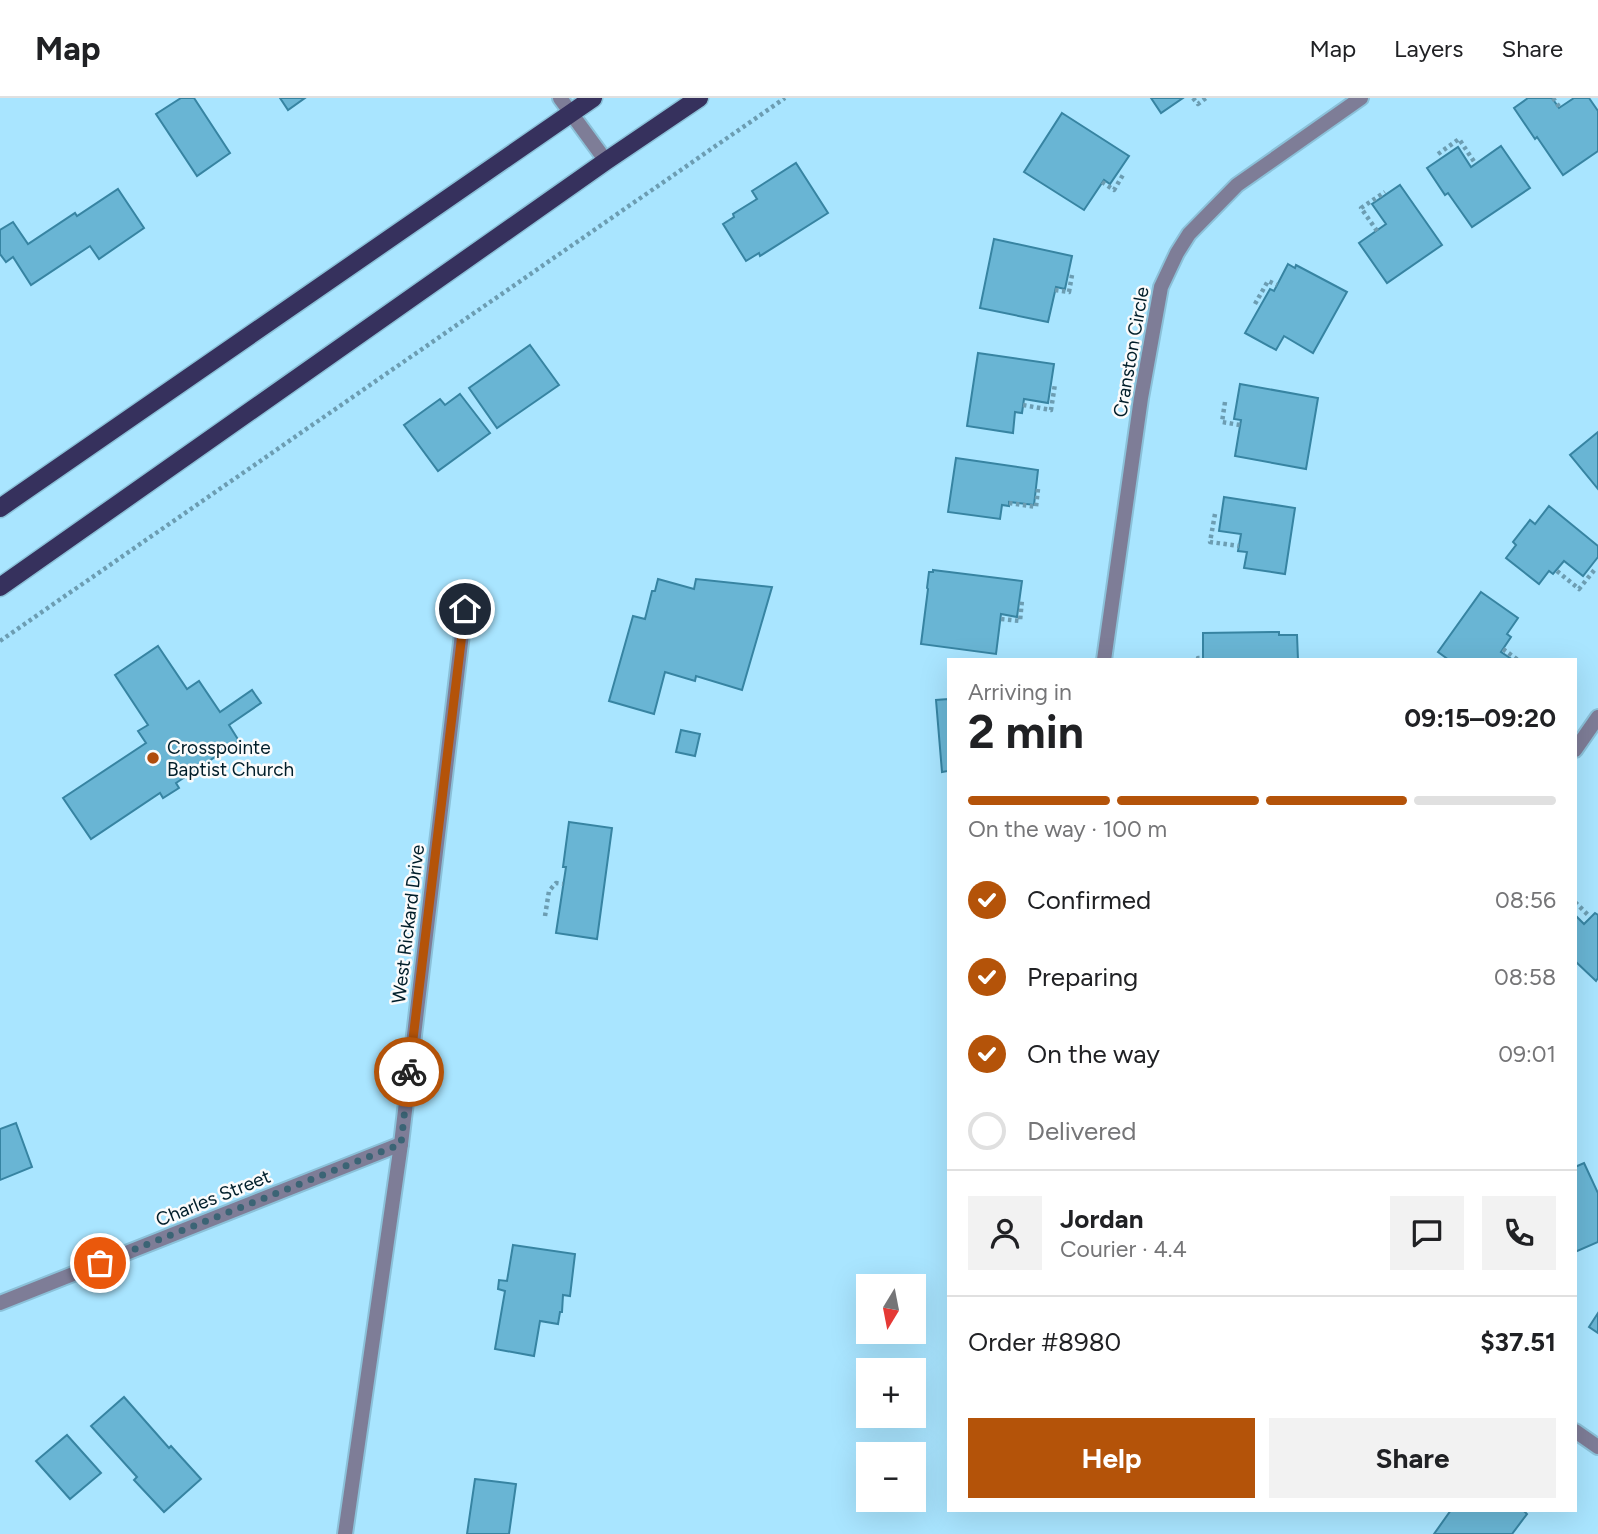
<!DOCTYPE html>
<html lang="en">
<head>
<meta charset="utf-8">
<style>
	body { margin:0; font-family:Figtree,sans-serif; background:#f2f2f2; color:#202124; height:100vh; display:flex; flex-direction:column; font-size:26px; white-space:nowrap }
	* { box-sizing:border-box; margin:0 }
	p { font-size:23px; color:#757577 }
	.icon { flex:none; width:38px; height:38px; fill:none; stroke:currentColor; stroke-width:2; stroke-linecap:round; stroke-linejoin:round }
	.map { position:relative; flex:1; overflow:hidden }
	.side { position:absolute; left:947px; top:560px; width:630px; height:854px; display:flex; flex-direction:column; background:#fff; border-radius:0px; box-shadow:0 7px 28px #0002 }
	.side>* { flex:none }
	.needle { width:46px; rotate:190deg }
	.tools { position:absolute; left:856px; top:1176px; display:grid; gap:14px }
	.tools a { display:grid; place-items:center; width:70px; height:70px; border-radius:0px; background:#fff; box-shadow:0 7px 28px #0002; font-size:35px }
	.pin { position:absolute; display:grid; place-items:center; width:60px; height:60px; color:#fff; margin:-30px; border:4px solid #fff; border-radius:50%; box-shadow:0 2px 7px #0007 }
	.courier { position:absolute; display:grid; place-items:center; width:70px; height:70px; margin:-35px; border:5px solid #b45309; border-radius:50%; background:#fff; color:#222; box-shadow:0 2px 9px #0007 }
	.overview em { font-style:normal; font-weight:700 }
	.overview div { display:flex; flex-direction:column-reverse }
	.overview { display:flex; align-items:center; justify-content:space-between; height:119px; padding:0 21px }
	h1 { font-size:46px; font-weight:700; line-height:52px }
	.bar { display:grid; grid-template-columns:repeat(4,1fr); gap:10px 7px; align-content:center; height:84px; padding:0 21px }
	.bar i { height:9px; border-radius:5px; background:#e0e0e0 }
	.bar .selected { background:#b45309 }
	.bar p { grid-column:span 4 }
	.line { display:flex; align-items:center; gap:18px; padding:0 21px; border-top:2px solid #e0e0e0 }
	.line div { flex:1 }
	.round { display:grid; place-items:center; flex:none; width:74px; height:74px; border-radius:0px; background:#f2f2f2 }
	ol { padding:0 21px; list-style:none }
	li { display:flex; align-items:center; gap:21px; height:77px }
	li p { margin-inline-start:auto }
	li .icon { padding:7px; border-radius:50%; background:#b45309; color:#fff; stroke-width:4 }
	li:last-child { color:#757577 }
	li i { width:38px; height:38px; border:4px solid #e0e0e0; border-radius:50% }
	.cta { display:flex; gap:14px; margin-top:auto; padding:14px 21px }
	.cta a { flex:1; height:80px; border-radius:0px; background:#b45309; color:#fff; font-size:28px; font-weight:700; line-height:80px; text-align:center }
	.cta a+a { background:#f2f2f2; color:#202124 }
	header { display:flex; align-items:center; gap:42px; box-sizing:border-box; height:98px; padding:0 35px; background:#fff; border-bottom:2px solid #e0e0e0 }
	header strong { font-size:33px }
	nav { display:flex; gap:38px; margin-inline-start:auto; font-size:24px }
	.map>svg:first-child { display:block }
	.building { fill:#69b5d4; stroke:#3784a2; stroke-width:2 }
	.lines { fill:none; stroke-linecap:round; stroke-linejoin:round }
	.minor-casing { stroke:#8bc1d9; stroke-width:18 }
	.primary-casing { stroke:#8bc1d9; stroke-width:21 }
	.path { stroke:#6c9db2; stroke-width:4.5; stroke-dasharray:3.5 3.5; stroke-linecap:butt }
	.minor { stroke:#7e7d97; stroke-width:14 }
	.primary { stroke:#36315d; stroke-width:18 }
	.done { stroke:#3b6475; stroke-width:7; stroke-dasharray:0 12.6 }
	.route { stroke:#b45309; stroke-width:9 }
	.poi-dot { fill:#af4d0e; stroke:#fbfbfb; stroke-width:2.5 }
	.labels { text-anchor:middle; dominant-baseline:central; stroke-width:5; stroke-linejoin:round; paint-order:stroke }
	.street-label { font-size:19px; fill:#001e2a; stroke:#fbfbfb }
	.poi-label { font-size:19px; fill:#001e2a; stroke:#fbfbfb; text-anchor:start }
</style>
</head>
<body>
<header>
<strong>Map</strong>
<nav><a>Map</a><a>Layers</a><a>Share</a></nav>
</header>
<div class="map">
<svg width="1598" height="1436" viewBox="0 0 1598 1436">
	<rect width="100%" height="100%" fill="#a9e5ff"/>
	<g class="building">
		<path d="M181,0H194L230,55L197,78L156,16Z"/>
		<path d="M280,0H305L288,12Z"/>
		<path d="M1151,0H1183L1161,15Z"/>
		<path d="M1528,0H1552L1559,10L1574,0H1589L1598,13V53L1563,77L1537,39L1535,41L1514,10Z"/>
		<path d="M1062,15L1129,58L1110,86L1104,82L1084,112L1024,74Z"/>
		<path d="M1501,48L1530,90L1472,129L1448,95L1445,97L1427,70L1458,49L1471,69Z"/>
		<path d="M796,65L828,115L760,158L759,155L746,163L723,126L734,119L733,116L757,101L752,93Z"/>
		<path d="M1400,87L1442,147L1387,185L1359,145L1386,126L1372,106Z"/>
		<path d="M118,91L144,130L99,161L90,148L31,187L13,159L6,164L0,156V132L13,124L28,146L75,115L77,118Z"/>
		<path d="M994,141L1072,158L1065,191L1056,189L1048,224L980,210Z"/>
		<path d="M1288,166L1295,170L1296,167L1347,194L1313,255L1284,238L1276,252L1245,235L1270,191L1274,193Z"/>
		<path d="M530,247L559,287L497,330L469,290Z"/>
		<path d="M978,255L1054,266L1048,305L1024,301L1022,315L1015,314L1013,335L967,328Z"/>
		<path d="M1240,286L1318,300L1306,371L1235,358L1241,322L1234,321Z"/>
		<path d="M460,296L490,335L438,373L404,327L440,301L445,307Z"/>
		<path d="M1598,334V391L1570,357Z"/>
		<path d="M956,360L1038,372L1034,407L1009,404V408L1002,407L1000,421L948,414Z"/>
		<path d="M1224,399L1295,410L1285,476L1244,470L1247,454L1238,453L1241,436L1219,433Z"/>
		<path d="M1549,408L1598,448V459L1583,478L1564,463L1553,476L1549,473L1539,486L1506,460L1516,447L1513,444L1530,422L1535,426Z"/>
		<path d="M933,472L1022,483L1017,519L1001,516L996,556L921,546L928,491L927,490L929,474H933Z"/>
		<path d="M658,481L694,491L696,481L772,489L742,592L696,578L695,583L665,574L654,616L609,603L633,518L645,521L652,493H655Z"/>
		<path d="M1481,494L1518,520L1507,536L1511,539L1501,554L1513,562H1449L1438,554Z"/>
		<path d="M1279,534V537H1297L1298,562H1203V535Z"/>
		<path d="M158,548L187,591L199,583L220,614L252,592L261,605L229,627L239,643L176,685L179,690L163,700L160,695L91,741L63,700L146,645L138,633L148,627L115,577Z"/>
		<path d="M948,601V673L942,674L936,602Z"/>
		<path d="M681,632L700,636L695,658L676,654Z"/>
		<path d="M569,724L612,730L597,841L556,835L566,769H563Z"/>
		<path d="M1595,815L1598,817V880L1596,883L1575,863V817L1584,826Z"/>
		<path d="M16,1025L32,1069L0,1082V1031Z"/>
		<path d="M1584,1065L1598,1095V1144L1575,1154V1069Z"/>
		<path d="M513,1147L575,1156L570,1198L563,1197L562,1214H560L558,1226L540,1223L534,1258L495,1251L505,1193L498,1191L499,1182L507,1183Z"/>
		<path d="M1598,1215V1235L1589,1229Z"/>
		<path d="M124,1299L169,1350L171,1348L201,1381L164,1414L134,1382L137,1379L91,1328Z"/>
		<path d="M67,1337L101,1375L70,1401L36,1363Z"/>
		<path d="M475,1381L516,1386L509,1436H467Z"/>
		<path d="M1451,1412H1523L1527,1416L1512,1436H1434Z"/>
	</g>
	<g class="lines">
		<defs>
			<g id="minor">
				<path d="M560,0L606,63"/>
				<path d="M1104,562L1141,300L1161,189L1177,155L1189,136L1237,87L1361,0"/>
				<path d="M1575,652L1598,619"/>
				<path d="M0,1205L401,1046"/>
				<path d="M1575,1333L1598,1349"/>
				<path d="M345,1436L401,1046L465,511"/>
			</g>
			<g id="primary">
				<path d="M0,410L593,0"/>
				<path d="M0,489L606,63L699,0"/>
			</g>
		</defs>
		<use href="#minor" class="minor-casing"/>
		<use href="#primary" class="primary-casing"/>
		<g class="path">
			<path d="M1193,0L1198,6L1206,0"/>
			<path d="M1553,0L1560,10"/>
			<path d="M1438,56L1459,41L1475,65"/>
			<path d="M1102,84L1114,92L1124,75"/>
			<path d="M1377,133L1361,110L1385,94"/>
			<path d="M1055,192L1069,194L1072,177"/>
			<path d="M1255,206L1268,183L1277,187"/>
			<path d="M1225,304L1222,324L1240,327"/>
			<path d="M1023,307L1051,312L1055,286"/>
			<path d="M1009,405L1036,409L1038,391"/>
			<path d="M1215,416L1210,444L1239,448"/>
			<path d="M1557,473L1579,491L1596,470"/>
			<path d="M1001,521L1020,523L1022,502"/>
			<path d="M0,543L785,0"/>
			<path d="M1503,551L1518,562"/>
			<path d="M1198,562V560H1203"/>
			<path d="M1575,804L1590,819"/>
			<path d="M545,818L549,793L556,785L563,786"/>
		</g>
		<use href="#minor" class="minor"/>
		<use href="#primary" class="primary"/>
	</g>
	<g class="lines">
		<path class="done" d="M100,1165L401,1046L409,974"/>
		<path class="route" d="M409,974L465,511"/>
	</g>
	<circle class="poi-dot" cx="153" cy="660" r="7"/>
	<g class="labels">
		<g class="street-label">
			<text transform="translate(1131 254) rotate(-80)">Cranston Circle</text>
			<text transform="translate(408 826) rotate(-83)">West Rickard Drive</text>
			<text transform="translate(213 1100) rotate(-22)">Charles Street</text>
		</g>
		<g class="poi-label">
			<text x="167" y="649">Crosspointe<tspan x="167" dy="22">Baptist Church</tspan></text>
		</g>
	</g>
</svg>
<div class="tools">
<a><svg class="needle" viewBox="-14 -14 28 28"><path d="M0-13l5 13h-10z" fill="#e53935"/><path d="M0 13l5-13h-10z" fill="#757577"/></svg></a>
<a>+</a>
<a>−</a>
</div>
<div class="pin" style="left:100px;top:1165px;background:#ea580c"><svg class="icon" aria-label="bag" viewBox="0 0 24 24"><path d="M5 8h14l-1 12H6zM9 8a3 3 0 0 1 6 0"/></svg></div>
<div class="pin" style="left:465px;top:511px;background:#1f2937"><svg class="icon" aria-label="home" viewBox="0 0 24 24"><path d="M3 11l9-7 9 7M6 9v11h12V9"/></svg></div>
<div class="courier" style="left:409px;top:974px"><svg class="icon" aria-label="bike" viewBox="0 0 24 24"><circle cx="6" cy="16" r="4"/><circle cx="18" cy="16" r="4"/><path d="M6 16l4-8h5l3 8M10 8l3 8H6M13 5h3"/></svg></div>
<section class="side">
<div class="overview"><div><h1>2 min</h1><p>Arriving in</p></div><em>09:15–09:20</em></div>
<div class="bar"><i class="selected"></i><i class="selected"></i><i class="selected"></i><i></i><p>On the way · 100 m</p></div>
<ol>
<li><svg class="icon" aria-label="check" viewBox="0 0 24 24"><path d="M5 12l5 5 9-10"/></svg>Confirmed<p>08:56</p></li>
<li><svg class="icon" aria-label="check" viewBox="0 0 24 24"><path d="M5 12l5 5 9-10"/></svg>Preparing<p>08:58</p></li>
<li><svg class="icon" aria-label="check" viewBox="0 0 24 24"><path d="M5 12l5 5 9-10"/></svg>On the way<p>09:01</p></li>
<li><i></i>Delivered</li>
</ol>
<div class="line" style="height:126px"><a class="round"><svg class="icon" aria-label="person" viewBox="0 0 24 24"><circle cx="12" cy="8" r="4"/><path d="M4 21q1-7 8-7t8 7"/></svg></a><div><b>Jordan</b><p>Courier · 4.4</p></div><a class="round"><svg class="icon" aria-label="chat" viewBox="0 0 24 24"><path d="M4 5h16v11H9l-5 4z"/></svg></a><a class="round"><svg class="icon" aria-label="phone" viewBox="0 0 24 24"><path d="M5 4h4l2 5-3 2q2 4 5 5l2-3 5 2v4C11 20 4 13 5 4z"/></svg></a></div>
<div class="line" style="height:91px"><div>Order #8980</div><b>$37.51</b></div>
<div class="cta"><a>Help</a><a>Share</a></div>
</section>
</div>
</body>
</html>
